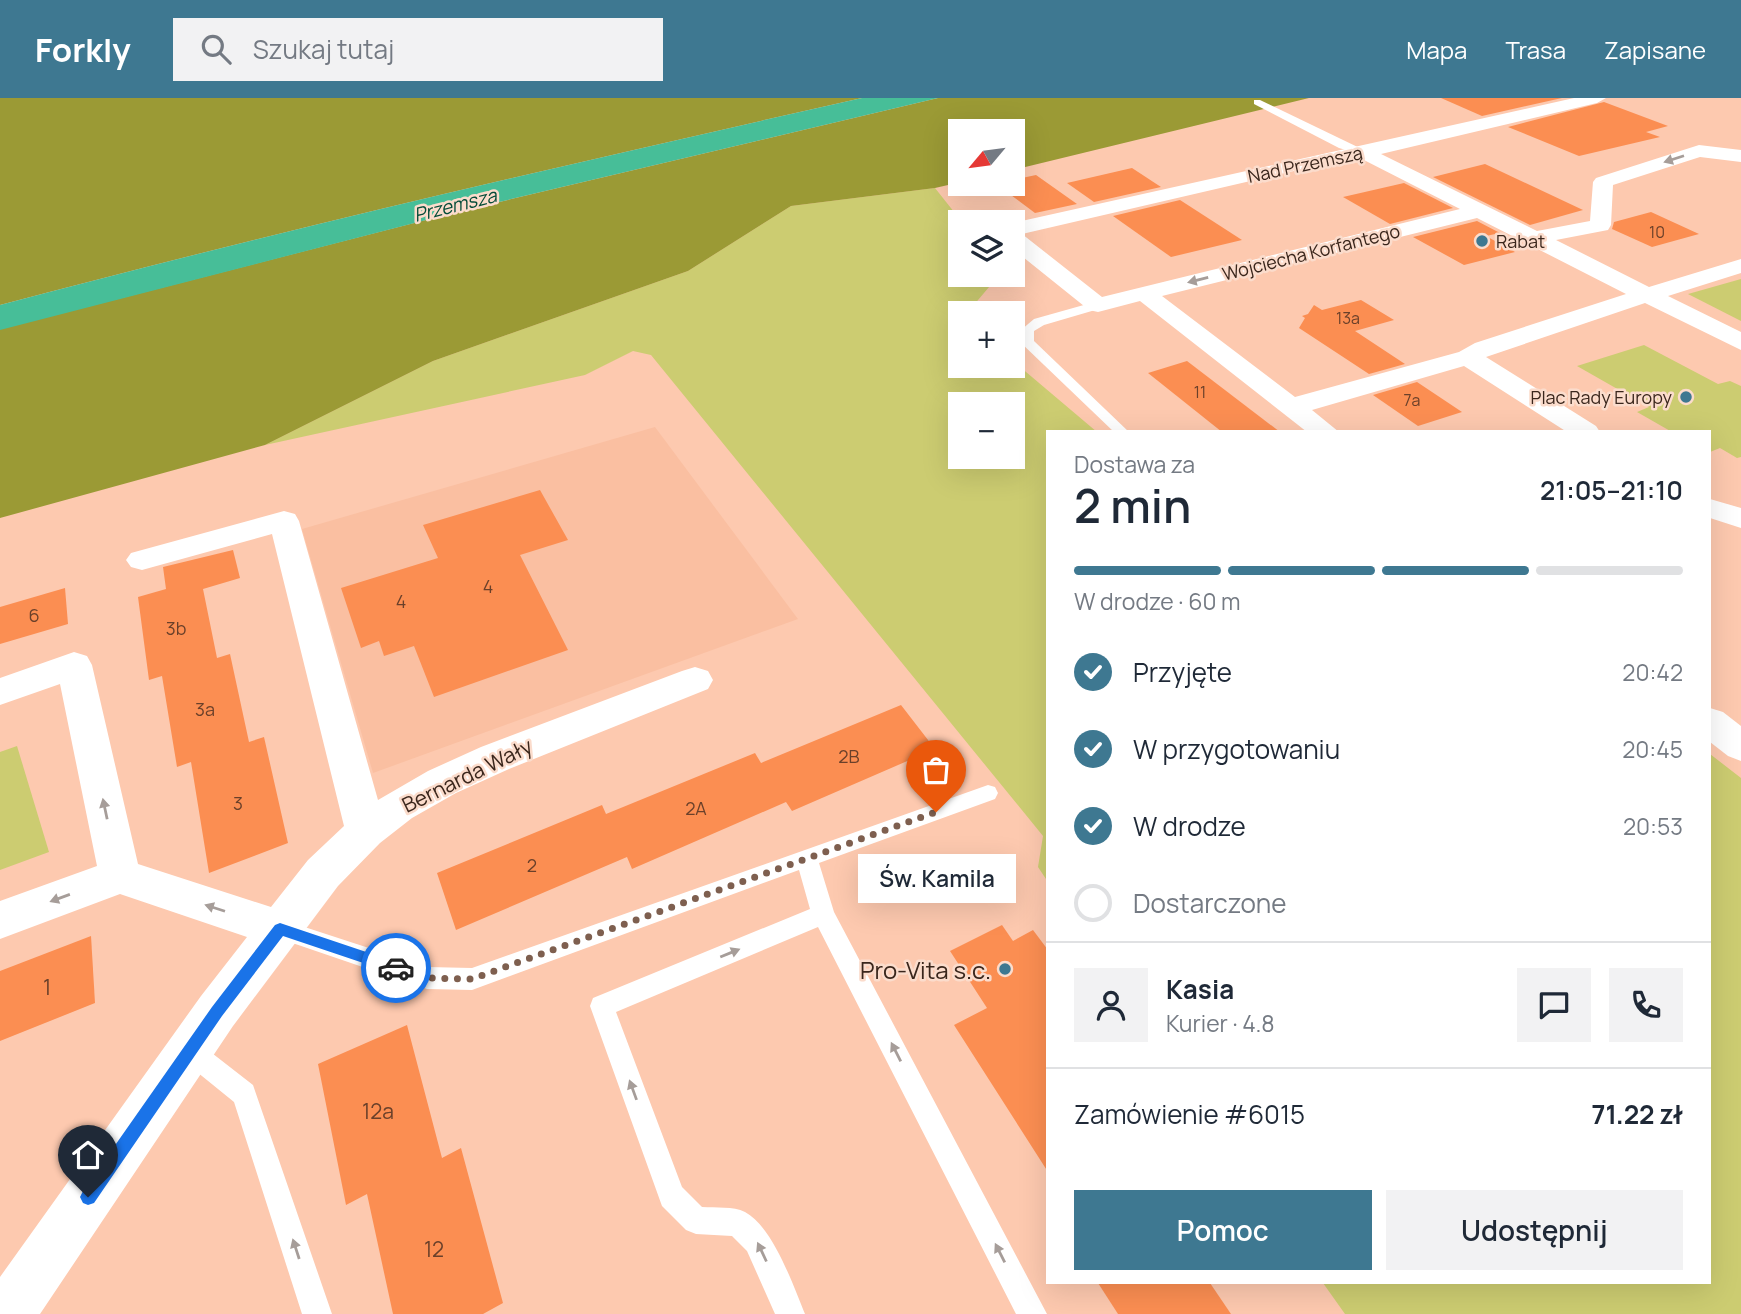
<!DOCTYPE html>
<html lang="pl">
<head>
<meta charset="utf-8">
<style>
	body { margin:0; font-family:Manrope,sans-serif; background:#f2f2f3; color:#1f2937; height:100vh; display:flex; flex-direction:column; font-size:26px; white-space:nowrap }
	* { box-sizing:border-box; margin:0 }
	p { font-size:23px; color:#747a83 }
	.icon { flex:none; width:38px; height:38px; fill:none; stroke:currentColor; stroke-width:2; stroke-linecap:round; stroke-linejoin:round }
	.map { position:relative; flex:1; overflow:hidden }
	.details { position:absolute; left:1046px; top:332px; width:665px; height:854px; display:flex; flex-direction:column; background:#fff; border-radius:0px; box-shadow:0 7px 28px #0002 }
	.details>* { flex:none }
	.needle { width:46px; rotate:241deg }
	.fabs { position:absolute; left:948px; top:21px; display:grid; gap:14px }
	.fabs a { display:grid; place-items:center; width:77px; height:77px; border-radius:0px; background:#fff; box-shadow:0 7px 28px #0002; font-size:35px }
	.pin { position:absolute; display:grid; place-items:center; width:60px; height:60px; color:#fff; margin:-72px -30px; border-radius:50% 50% 50% 0; rotate:-45deg; box-shadow:0 0 7px #0007 }
	.pin .icon { rotate:45deg }
	.courier { position:absolute; display:grid; place-items:center; width:70px; height:70px; margin:-35px; border:5px solid #1a73e8; border-radius:50%; background:#fff; color:#222; box-shadow:0 2px 9px #0007 }
	.bubble { position:absolute; height:49px; border-radius:0px; background:#fff; box-shadow:0 7px 28px #0002; font-size:23px; font-weight:600; line-height:49px; text-align:center }
	.headline em { font-style:normal; font-weight:600 }
	.headline div { display:flex; flex-direction:column-reverse }
	.headline { display:flex; align-items:center; justify-content:space-between; height:119px; padding:0 28px }
	h1 { font-size:46px; font-weight:600; line-height:52px }
	.bar { display:grid; grid-template-columns:repeat(4,1fr); gap:10px 7px; align-content:center; height:84px; padding:0 28px }
	.bar i { height:9px; border-radius:5px; background:#e0e1e3 }
	.bar .current { background:#3e7891 }
	.bar p { grid-column:span 4 }
	.line { display:flex; align-items:center; gap:18px; padding:0 28px; border-top:2px solid #e0e1e3 }
	.line div { flex:1 }
	.round { display:grid; place-items:center; flex:none; width:74px; height:74px; border-radius:0px; background:#f2f2f3 }
	ol { padding:0 28px; list-style:none }
	li { display:flex; align-items:center; gap:21px; height:77px }
	li p { margin-inline-start:auto }
	li .icon { padding:7px; border-radius:50%; background:#3e7891; color:#fff; stroke-width:4 }
	li:last-child { color:#747a83 }
	li i { width:38px; height:38px; border:4px solid #e0e1e3; border-radius:50% }
	.action { display:flex; gap:14px; margin-top:auto; padding:14px 28px }
	.action a { flex:1; height:80px; border-radius:0px; background:#3e7891; color:#fff; font-size:28px; font-weight:600; line-height:80px; text-align:center }
	.action a+a { background:#f2f2f3; color:#1f2937 }
	header { display:flex; align-items:center; gap:42px; box-sizing:border-box; height:98px; padding:0 35px; background:#3e7891; color:#fff }
	header strong { font-size:33px }
	nav { display:flex; gap:38px; margin-inline-start:auto; font-size:24px }
	.search { width:490px; height:63px; background:#f2f2f3; display:flex; align-items:center; gap:18px; box-sizing:border-box; padding:0 24px; border-radius:0px; color:#747a83; font-size:26px }
	.map>svg:first-child { display:block }
	.built { fill:#fabfa1 }
	.green { fill:#cccc71; fill-rule:evenodd }
	.forest { fill:#9b9a35 }
	.water { fill:#47be98 }
	.building { fill:#fb8e52 }
	.lines { fill:none; stroke-linecap:round; stroke-linejoin:round }
	.service { fill:#fff; fill-rule:evenodd }
	.minor { fill:#fff; fill-rule:evenodd }
	.oneway { fill:#a69d99 }
	.route { fill:#1a73e8 }
	.done { stroke:#7e5f4f; stroke-width:7; stroke-dasharray:0 12.6 }
	.poi-dot { fill:#3e7891; stroke:#fbdccc; stroke-width:2.5 }
	.labels { text-anchor:middle; dominant-baseline:central; stroke-width:5; stroke-linejoin:round; paint-order:stroke }
	.far-number-label { font-size:16px; fill:#6a402a }
	.far-street-label { font-size:18px; fill:#3a261c; stroke:#fbdccc }
	.far-poi-label { font-size:18px; fill:#3a261c; stroke:#fbdccc; text-anchor:start }
	.number-label { font-size:18px; fill:#6a402a }
	.far-water-label { font-size:19px; font-style:italic; fill:#054c39; stroke:#fbdccc }
	.street-label { font-size:21px; fill:#3a261c; stroke:#fbdccc }
	.near-number-label { font-size:21px; fill:#6a402a }
	.near-poi-label { font-size:24px; fill:#3a261c; stroke:#fbdccc; text-anchor:end }
</style>
</head>
<body>
<header>
<strong>Forkly</strong>
<div class="search"><svg class="icon" aria-label="search" viewBox="0 0 24 24"><circle cx="10" cy="10" r="6"/><path d="M15 15l6 6"/></svg>Szukaj tutaj</div>
<nav><a>Mapa</a><a>Trasa</a><a>Zapisane</a></nav>
</header>
<div class="map">
<svg width="1741" height="1216" viewBox="0 0 1741 1216">
	<rect width="100%" height="100%" fill="#fdc9af"/>
	<path class="built" d="M655,329L798,521L373,675L302,431Z"/>
	<g class="green">
		<path d="M935,90L962,124L961,177H992L995,182L967,215H961V268H1013V263L1097,334H1048V784L1038,769L1043,738L651,257L633,253L585,277L265,347L433,263L688,173L791,108ZM961,306H1013V359H961Z"/>
		<path d="M1741,181V223L1688,196Z"/>
		<path d="M1644,247L1718,286L1730,283L1741,288V359L1737,360L1720,350L1710,354V334H1672L1637,314L1649,309L1577,268Z"/>
		<path d="M17,648L49,754L0,772V654Z"/>
		<path d="M1710,656L1741,680V1216H1345L1323,1185H1710Z"/>
	</g>
	<g class="forest">
		<path d="M0,0H862C574,65 286,131 0,207Z"/>
		<path d="M938,0H1309L1013,72V33H961V84L935,90L791,108L688,173L433,263L265,347L0,420V231L461,113Z"/>
	</g>
	<path class="water" d="M862,0H938L461,113L0,232V207C286,131 574,65 862,0Z"/>
	<g class="building">
		<path d="M1441,0H1562L1482,18Z"/>
		<path d="M1604,4L1668,28L1646,34L1660,39L1579,58L1508,29Z"/>
		<path d="M1485,66L1583,112L1530,127L1433,79Z"/>
		<path d="M1132,70L1161,89L1094,104L1067,85Z"/>
		<path d="M1036,77L1077,106L1035,115L996,86H1013V82Z"/>
		<path d="M1404,85L1453,110L1390,126L1343,99Z"/>
		<path d="M1180,102L1242,142L1171,159L1113,118Z"/>
		<path d="M1651,114L1699,136L1652,149L1612,131L1614,124Z"/>
		<path d="M1477,123L1500,135L1486,138L1515,154L1464,167L1413,139Z"/>
		<path d="M1361,202L1394,222L1355,233L1405,266L1369,276L1299,230L1305,220L1302,218L1308,216L1314,207L1322,212Z"/>
		<path d="M1187,263L1280,334H1222L1148,275Z"/>
		<path d="M1417,284L1462,314L1418,328L1373,297Z"/>
		<path d="M540,392L568,442L520,457L568,552L434,599L414,548L384,558L379,543L361,550L341,490L438,460L423,427Z"/>
		<path d="M233,452L240,480L203,491L217,560L230,556L249,644L264,639L288,745L209,775L191,664L177,669L162,578L149,582L138,499L166,491L163,469Z"/>
		<path d="M65,490L68,526L0,546V509Z"/>
		<path d="M901,607L935,651L792,713L786,704L632,771L627,759L456,832L437,775L602,707L606,716L755,655L761,665Z"/>
		<path d="M1002,827L1013,843L1033,832L1048,852V1074L954,927L987,910L950,853Z"/>
		<path d="M91,838L95,905L0,943V873Z"/>
		<path d="M407,927L442,1060L461,1050L503,1205L483,1216H393L367,1096L346,1107L318,966Z"/>
		<path d="M1098,1185H1210L1231,1216H1118Z"/>
	</g>
	<g class="lines">
		<g class="service">
			<path d="M1254,2H1260L1368,54L1363,57L1339,50L1254,6Z"/>
			<path d="M1098,203L1102,204V210L1044,227L1034,233V243L1129,334H1114L1020,244L1021,232L1034,221Z"/>
			<path d="M988,687L995,689L998,695L995,701L819,765L834,814L1047,1216H1016L818,829L616,914L682,1089L702,1109C716,1110 733,1108 745,1114C773,1129 793,1187 805,1216H775L747,1153L732,1138L696,1136L686,1132L662,1108L590,908L593,900L810,811L799,772L472,892L427,891L272,838L269,831L272,824L280,821L427,869L472,870Z"/>
			<path d="M190,941L199,945L253,987L332,1216H302L234,1004L181,961L178,953L181,945Z"/>
		</g>
		<g class="minor">
			<path d="M1574,0H1606L1597,5L1381,56L1537,133L1590,123L1593,84L1596,80L1699,47L1741,52V64L1700,59L1613,87L1611,127L1608,132L1556,142L1649,189L1741,161V175L1668,198L1741,234V252L1645,205L1486,259L1596,328L1600,334H1567L1464,268L1312,312L1339,334H1307L1140,203L1098,214L1089,212L1013,151V125ZM1360,60L1460,111L1102,199L1022,136L1337,63ZM1477,120L1626,196L1475,245L1459,254L1295,299L1162,198Z"/>
			<path d="M1710,401L1741,410V430L1710,420Z"/>
			<path d="M284,413L295,416L299,423L378,702L428,673L481,649L682,573L695,569L708,573L713,582L708,591L509,671L456,695L412,720L380,745L338,788L233,928L40,1216H0V1179L201,898L247,839L120,796L0,841V803L97,768L60,586L0,607V580L74,554L87,558L92,567L138,766L271,809L308,762L344,728L272,436L142,472L131,469L126,462L131,455Z"/>
			<path d="M1710,610L1723,614L1741,628V663L1728,658L1710,644Z"/>
		</g>
	</g>
	<defs><path id="oneway-solid" d="M-6-.8H1V-3.2L6.5 0L1 3.2V.8H-6Z" transform="scale(1.75)"/></defs>
	<g class="oneway">
		<use href="#oneway-solid" transform="translate(1674 61) rotate(162)"/>
		<use href="#oneway-solid" transform="translate(1198 182) rotate(166)"/>
		<use href="#oneway-solid" transform="translate(105 711) rotate(-102)"/>
		<use href="#oneway-solid" transform="translate(60 800) rotate(160)"/>
		<use href="#oneway-solid" transform="translate(215 810) rotate(-162)"/>
		<use href="#oneway-solid" transform="translate(730 855) rotate(-22)"/>
		<use href="#oneway-solid" transform="translate(896 954) rotate(-117)"/>
		<use href="#oneway-solid" transform="translate(633 992) rotate(-110)"/>
		<use href="#oneway-solid" transform="translate(296 1151) rotate(-108)"/>
		<use href="#oneway-solid" transform="translate(762 1154) rotate(-115)"/>
		<use href="#oneway-solid" transform="translate(1000 1155) rotate(-117)"/>
	</g>
	<path class="route" d="M280,825L396,864L403,870L396,876L283,838L222,918L94,1105L88,1107L83,1105L80,1099L83,1093L212,909L275,827Z"/>
	<g class="lines">
		<path class="done" d="M396,870L427,880L472,881L936,714"/>
	</g>
	<g class="poi-dot">
		<circle cx="1482" cy="143" r="7"/>
		<circle cx="1686" cy="299" r="7"/>
		<circle cx="1005" cy="871" r="7"/>
	</g>
	<g class="labels">
		<g class="far-number-label">
			<text x="1657" y="134">10</text>
			<text x="1348" y="220">13a</text>
			<text x="1200" y="294">11</text>
			<text x="1412" y="302">7a</text>
		</g>
		<g class="far-street-label">
			<text transform="translate(1305 66) rotate(-12)">Nad Przemszą</text>
			<text transform="translate(1311 154) rotate(-14)">Wojciecha Korfantego</text>
		</g>
		<g class="far-poi-label">
			<text x="1496" y="143">Rabat</text>
			<text x="1672" y="299" text-anchor="end">Plac Rady Europy</text>
		</g>
		<g class="number-label">
			<text x="488" y="488">4</text>
			<text x="401" y="503">4</text>
			<text x="34" y="517">6</text>
			<text x="176" y="530">3b</text>
			<text x="205" y="611">3a</text>
			<text x="849" y="658">2B</text>
			<text x="238" y="705">3</text>
			<text x="696" y="710">2A</text>
			<text x="532" y="767">2</text>
		</g>
		<g class="far-water-label">
			<text transform="translate(455 107) rotate(-14)">Przemsza</text>
		</g>
		<g class="street-label">
			<text transform="translate(467 677) rotate(-26)">Bernarda Wały</text>
		</g>
		<g class="near-number-label">
			<text x="47" y="889">1</text>
			<text x="378" y="1013">12a</text>
			<text x="434" y="1151">12</text>
		</g>
		<g class="near-poi-label">
			<text x="991" y="871">Pro-Vita s.c.</text>
		</g>
	</g>
</svg>
<div class="fabs">
<a><svg class="needle" viewBox="-14 -14 28 28"><path d="M0-13l5 13h-10z" fill="#e53935"/><path d="M0 13l5-13h-10z" fill="#747a83"/></svg></a>
<a><svg class="icon" aria-label="layers" viewBox="0 0 24 24"><path d="M12 4l9 5-9 5-9-5zM3 14l9 5 9-5"/></svg></a>
<a>+</a>
<a>−</a>
</div>
<div class="pin" style="left:936px;top:714px;background:#ea580c"><svg class="icon" aria-label="bag" viewBox="0 0 24 24"><path d="M5 8h14l-1 12H6zM9 8a3 3 0 0 1 6 0"/></svg></div>
<div class="pin" style="left:88px;top:1099px;background:#1f2937"><svg class="icon" aria-label="home" viewBox="0 0 24 24"><path d="M3 11l9-7 9 7M6 9v11h12V9"/></svg></div>
<div class="courier" style="left:396px;top:870px"><svg class="icon" aria-label="car" viewBox="0 0 24 24"><path d="M5 17H2v-5l4-1 3-4h7l3 4 3 1v5h-3M9 17h6M6 11h13"/><circle cx="7" cy="17" r="2"/><circle cx="17" cy="17" r="2"/></svg></div>
<div class="bubble" style="left:858px;top:756px;width:158px">Św. Kamila</div>
<section class="details">
<div class="headline"><div><h1>2 min</h1><p>Dostawa za</p></div><em>21:05–21:10</em></div>
<div class="bar"><i class="current"></i><i class="current"></i><i class="current"></i><i></i><p>W drodze · 60 m</p></div>
<ol>
<li><svg class="icon" aria-label="check" viewBox="0 0 24 24"><path d="M5 12l5 5 9-10"/></svg>Przyjęte<p>20:42</p></li>
<li><svg class="icon" aria-label="check" viewBox="0 0 24 24"><path d="M5 12l5 5 9-10"/></svg>W przygotowaniu<p>20:45</p></li>
<li><svg class="icon" aria-label="check" viewBox="0 0 24 24"><path d="M5 12l5 5 9-10"/></svg>W drodze<p>20:53</p></li>
<li><i></i>Dostarczone</li>
</ol>
<div class="line" style="height:126px"><a class="round"><svg class="icon" aria-label="person" viewBox="0 0 24 24"><circle cx="12" cy="8" r="4"/><path d="M4 21q1-7 8-7t8 7"/></svg></a><div><b>Kasia</b><p>Kurier · 4.8</p></div><a class="round"><svg class="icon" aria-label="chat" viewBox="0 0 24 24"><path d="M4 5h16v11H9l-5 4z"/></svg></a><a class="round"><svg class="icon" aria-label="phone" viewBox="0 0 24 24"><path d="M5 4h4l2 5-3 2q2 4 5 5l2-3 5 2v4C11 20 4 13 5 4z"/></svg></a></div>
<div class="line" style="height:91px"><div>Zamówienie #6015</div><b>71.22 zł</b></div>
<div class="action"><a>Pomoc</a><a>Udostępnij</a></div>
</section>
</div>
</body>
</html>
